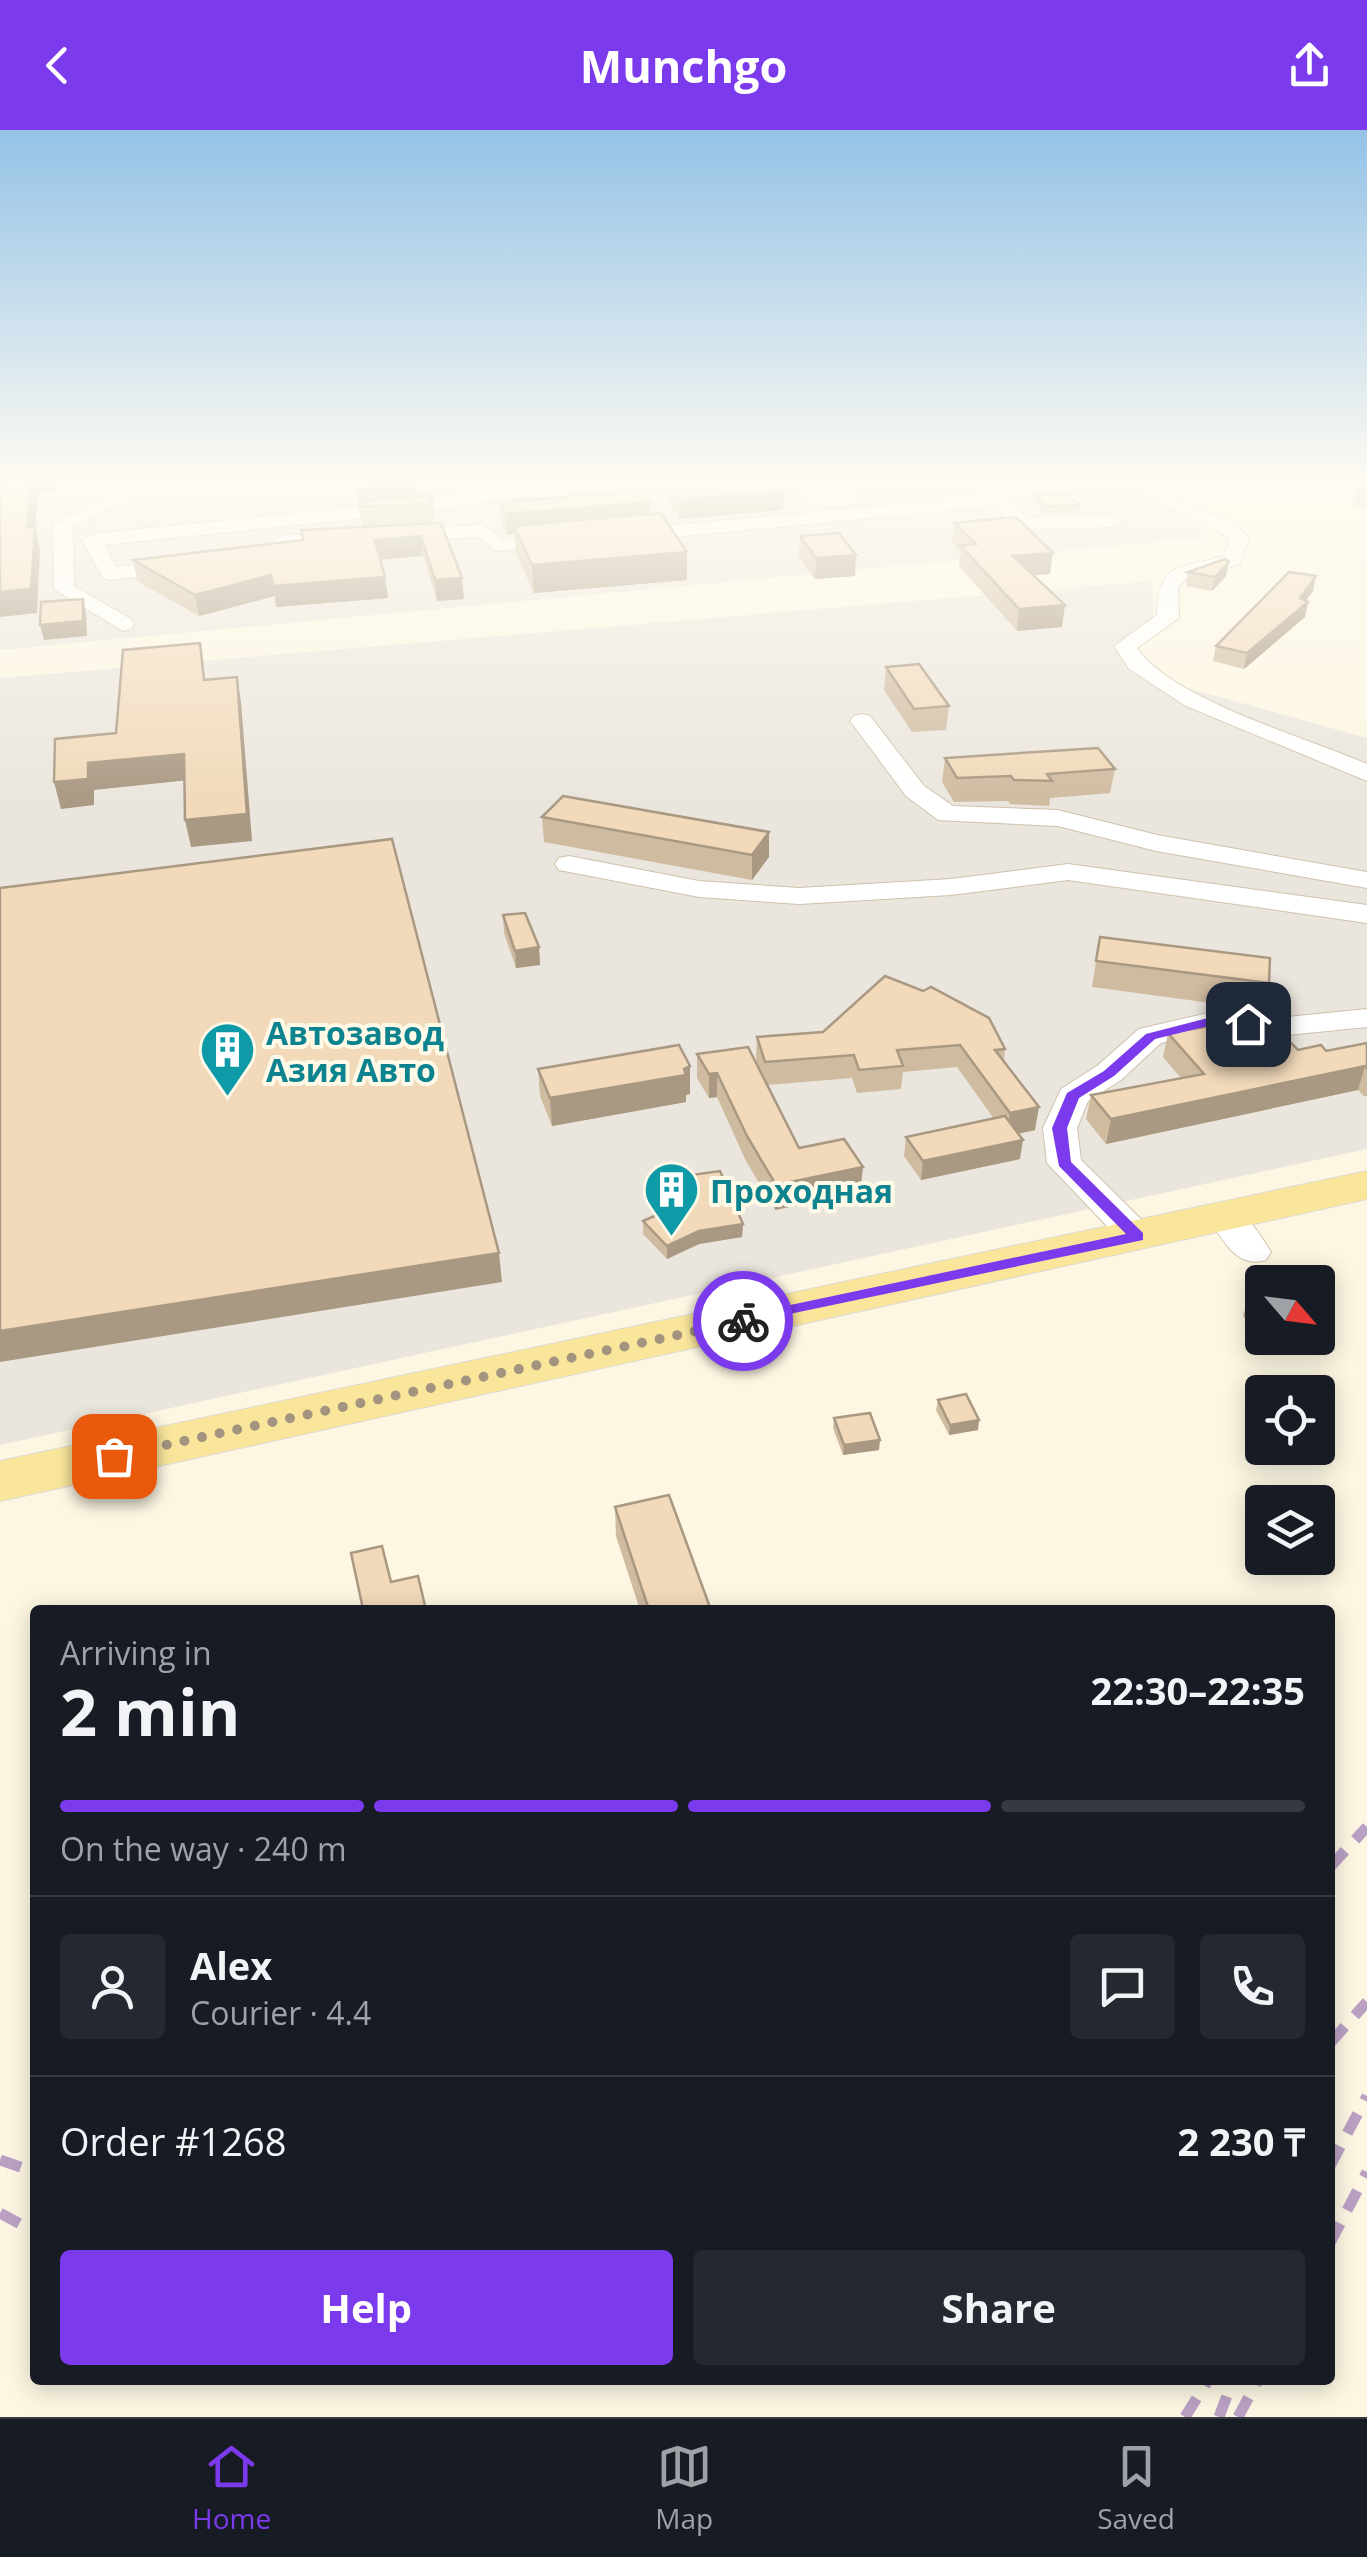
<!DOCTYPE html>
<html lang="en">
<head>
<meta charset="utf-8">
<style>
	body { margin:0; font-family:"Open Sans",sans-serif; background:#242831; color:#f1f3f6; height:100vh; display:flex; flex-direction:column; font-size:38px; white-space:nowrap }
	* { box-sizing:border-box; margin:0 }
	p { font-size:32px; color:#9ea1a6 }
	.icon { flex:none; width:55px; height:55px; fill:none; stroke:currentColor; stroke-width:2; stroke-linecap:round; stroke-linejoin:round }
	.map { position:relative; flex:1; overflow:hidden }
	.sheet { position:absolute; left:30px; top:1475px; width:1305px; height:780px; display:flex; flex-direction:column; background:#171b24; border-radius:10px; box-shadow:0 5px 25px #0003 }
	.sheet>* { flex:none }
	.needle { width:65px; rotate:118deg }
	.tools { position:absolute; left:1245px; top:1135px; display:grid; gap:20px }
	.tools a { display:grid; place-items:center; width:90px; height:90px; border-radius:10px; background:#171b24; box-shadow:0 5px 25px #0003; font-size:50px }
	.pin { position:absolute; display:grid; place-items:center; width:85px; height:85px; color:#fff; margin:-42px; border-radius:20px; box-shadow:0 5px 15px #0006 }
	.courier { position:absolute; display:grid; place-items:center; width:100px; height:100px; margin:-50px; border:8px solid #7c3aed; border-radius:50%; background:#fff; color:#222; box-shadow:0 2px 12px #0007 }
	.headline em { font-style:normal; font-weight:700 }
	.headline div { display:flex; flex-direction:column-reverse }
	.headline { display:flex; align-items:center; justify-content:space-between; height:170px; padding:0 30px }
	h1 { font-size:65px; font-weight:700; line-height:75px }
	.bar { display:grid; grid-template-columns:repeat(4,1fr); gap:15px 10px; align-content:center; height:120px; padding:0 30px }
	.bar i { height:12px; border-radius:8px; background:#363941 }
	.bar .current { background:#7c3aed }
	.bar p { grid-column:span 4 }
	.line { display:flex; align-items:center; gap:25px; padding:0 30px; border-top:2px solid #363941 }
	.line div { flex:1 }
	.round { display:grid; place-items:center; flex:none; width:105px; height:105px; border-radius:10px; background:#242831 }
	.primary-button { display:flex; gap:20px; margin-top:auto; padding:20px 30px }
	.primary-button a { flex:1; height:115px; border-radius:10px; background:#7c3aed; color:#fff; font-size:40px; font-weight:700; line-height:115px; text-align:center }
	.primary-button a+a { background:#242831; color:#f1f3f6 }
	header { display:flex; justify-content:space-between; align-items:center; height:130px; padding:0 30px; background:#7c3aed; color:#fff; font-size:45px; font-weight:700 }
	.tab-bar { display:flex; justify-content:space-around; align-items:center; height:140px; border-top:2px solid #363941; background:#171b24; font-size:28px; color:#9ea1a6 }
	.tab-bar a { display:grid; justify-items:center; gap:5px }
	.tab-bar .current { color:#7c3aed }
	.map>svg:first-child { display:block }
	.industrial { fill:#ebe6dd }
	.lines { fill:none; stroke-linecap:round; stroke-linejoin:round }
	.minor-casing { stroke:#cfc1ac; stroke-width:2 }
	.major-casing { stroke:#ddd9d3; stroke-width:2 }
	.minor { fill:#fff; fill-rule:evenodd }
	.major { fill:#fae69b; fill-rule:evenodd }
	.rail { stroke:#baa1c4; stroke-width:11; stroke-dasharray:22 15; stroke-linecap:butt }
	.wall { fill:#cfbba0 }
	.shaded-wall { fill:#a99882 }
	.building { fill:#f1d9ba; stroke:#a99882; stroke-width:2.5 }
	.route { fill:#7c3aed }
	.done { stroke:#a3947f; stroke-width:10; stroke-dasharray:0 18 }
	.labels { text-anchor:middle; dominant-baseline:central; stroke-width:8; stroke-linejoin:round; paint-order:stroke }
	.culture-label { font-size:32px; font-weight:bold; fill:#0d838f; stroke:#fffae8; text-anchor:start }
</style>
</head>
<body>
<header><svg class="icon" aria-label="back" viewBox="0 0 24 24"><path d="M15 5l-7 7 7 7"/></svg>Munchgo<svg class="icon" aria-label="share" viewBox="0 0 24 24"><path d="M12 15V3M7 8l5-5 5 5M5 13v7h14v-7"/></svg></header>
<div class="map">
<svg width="1367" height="2287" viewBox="0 0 1367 2287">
	<rect width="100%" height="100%" fill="#fcf6e2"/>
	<g class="industrial">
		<path d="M423,354H1135L1208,407L0,520V374L233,361L239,368Z"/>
		<path d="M1152,451L1154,491L1123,529L1133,543L1367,608V1019L0,1315V548Z"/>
	</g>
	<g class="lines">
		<defs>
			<g id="minor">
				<path d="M107,354H125L128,370L73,397L74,456L131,489L134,494L131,499L123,501L54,459L53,394L109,367Z"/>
				<path d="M245,354H263L264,359L255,365L248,363Z"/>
				<path d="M289,354H391L382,359L318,365Z"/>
				<path d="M637,354L628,359L512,367L423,382L104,415L116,437L256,421L283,405L483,395L501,409L569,406L572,410L562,416L496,421L478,407L288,417L262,432L110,450L103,448L82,410L92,404L423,370L512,355Z"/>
				<path d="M796,354H816L826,364L856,362L865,368C856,375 826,380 814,374C808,371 801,360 796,354Z"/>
				<path d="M1057,354H1075L1077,360L1068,366L1010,368L1027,388L1111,385L1121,391L1111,397L1022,400L1015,398L997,376L622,412L612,406L622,400L974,367V360L981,358Z"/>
				<path d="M1136,354C1164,354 1164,365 1186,375C1211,385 1230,386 1249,408L1240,434L1185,450L1178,457L1179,488L1137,518C1174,571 1306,607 1367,634V651L1186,576L1129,539L1114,516L1157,485C1158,432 1179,439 1224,426L1229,409C1200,385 1163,382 1136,354Z"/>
				<path d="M862,584L870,586L924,656L953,676L1058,680L1157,705L1367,742V758L1156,721L1058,696L938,690L906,666L854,596L850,591L854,586Z"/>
				<path d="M569,726L699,751L799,758L951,749L1068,734L1367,775V793L1068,750L951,765L799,774L699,767L559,740L555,734L559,728Z"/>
				<path d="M1367,879V897L1287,905L1208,901L1161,913L1121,950L1088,971L1077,998L1081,1030L1150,1098L1155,1106L1150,1114L1137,1118L1124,1114L1047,1033L1043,998L1061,959L1097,936L1139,899L1208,883L1287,887Z"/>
				<path d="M1226,1076C1246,1081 1260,1104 1271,1122L1266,1130C1236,1139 1223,1110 1208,1087L1213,1079Z"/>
			</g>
			<path id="major" d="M1367,1041V1069L0,1371V1331Z"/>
		</defs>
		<use href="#minor" class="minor-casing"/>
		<use href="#major" class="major-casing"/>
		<use href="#minor" class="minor"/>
		<use href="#major" class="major"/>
		<g class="rail">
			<path d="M1330,1737L1367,1697"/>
			<path d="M1330,1913L1367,1872"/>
			<path d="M0,2030L35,2042"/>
			<path d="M1330,2036L1367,1966"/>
			<path d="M0,2083L35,2102"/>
			<path d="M1330,2113L1367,2042"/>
			<path d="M1185,2287L1208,2250"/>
			<path d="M1219,2287L1233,2250"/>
			<path d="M1238,2287L1258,2250"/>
		</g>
	</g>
	<g class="wall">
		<path d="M356,354H421L422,366L433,374L435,393L464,469L437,471L423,426L381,429L388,468L276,477L275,466L199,486L137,451L133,430L303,410L362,397Z"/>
		<path d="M666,354H779L784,360L783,380L679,389L666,370Z"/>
		<path d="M1367,354V378L1353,375L1357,355Z"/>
		<path d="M1034,364L1079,375L1078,382L1045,384L1033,371Z"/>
		<path d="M500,372L650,384L687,450L534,463L516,423L514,404L507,405L501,392Z"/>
		<path d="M954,393L1050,444L1034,445L1062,497L1017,501L959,436L960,421L952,413Z"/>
		<path d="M800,406L855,446L815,449L799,427Z"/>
		<path d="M1188,442L1226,446L1212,461L1186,456Z"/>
		<path d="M1313,461L1305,471L1308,472L1305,487L1244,539L1213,531L1216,516Z"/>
		<path d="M886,537L949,576L946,600L912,602L884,560Z"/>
		<path d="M945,628L1115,639L1110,663L1050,668L1049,676L1010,674L1008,671L954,672L942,652Z"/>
		<path d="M542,687L769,702V727L752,750L544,712Z"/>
		<path d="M503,785L539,817L540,835L516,838L504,803Z"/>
		<path d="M1100,807L1269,853L1263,880L1092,857Z"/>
		<path d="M823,902L1005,919L1004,931L1035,1000L1018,1004L1020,1029L921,1050L904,1026L906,1007L994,989L957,937L903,942L901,959L857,963L852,948L767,955L799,1018L863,1037L860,1062L775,1080L746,1031L717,967L709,968L697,948V924L759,938L756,929L757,907Z"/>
		<path d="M1168,903L1298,920L1326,921L1367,913V966H1364L1358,960L1106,1014L1086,989L1091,965L1181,948L1163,927Z"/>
		<path d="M538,939L690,964L686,965V972L552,996L540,966Z"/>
		<path d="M684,1046L743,1094L742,1107L699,1114L667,1129L643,1104V1091L688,1071L684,1059Z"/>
		<path d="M1262,1163V1208H1305L1267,1216L1243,1186L1249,1166Z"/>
		<path d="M938,1270L978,1300L949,1305L936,1280Z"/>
		<path d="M834,1288L879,1320L843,1325L833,1298Z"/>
		<path d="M615,1377L711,1480H640L616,1406Z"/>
	</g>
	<g class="shaded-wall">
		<path d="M31,354H60L59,361L38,363L33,420L27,397Z"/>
		<path d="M408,354H421L422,366L359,373L358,360Z"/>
		<path d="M973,354H1004L972,357Z"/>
		<path d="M784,360L783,380L679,389V370Z"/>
		<path d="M650,372V392L514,396V404L507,405L506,384Z"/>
		<path d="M35,397L40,420L37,483L0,487V462Z"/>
		<path d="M421,406L423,426L377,430L375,410Z"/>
		<path d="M687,422V450L534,463L532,435Z"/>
		<path d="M1053,423L1050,444L1011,447L1013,426Z"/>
		<path d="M856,425L855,446L815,449L816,428Z"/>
		<path d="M1229,432L1226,446L1212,461L1215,447Z"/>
		<path d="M271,445L385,447L388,468L276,477L275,466L199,486L195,465Z"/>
		<path d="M1316,446L1313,461L1298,481L1308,472L1305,487L1244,539L1247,523L1300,468Z"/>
		<path d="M462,448L464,469L437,471L435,450Z"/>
		<path d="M83,469L86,483L87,506L44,510L40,495Z"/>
		<path d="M1065,475L1062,497L1017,501L1019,479Z"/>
		<path d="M237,547L241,572L252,711L191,717L185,690Z"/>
		<path d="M184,624L189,650L94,660V675L61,679L54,652L88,633Z"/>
		<path d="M769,702V727L752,750V725Z"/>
		<path d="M539,817L540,835L516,838L515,821Z"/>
		<path d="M690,936V964L686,965V972L552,996L550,968L684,939Z"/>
		<path d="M1365,936L1358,960L1106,1014L1111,989Z"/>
		<path d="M717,943V967L709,968V944Z"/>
		<path d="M1039,977L1035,1000L1006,1006L1010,983Z"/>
		<path d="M1023,1010L1020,1029L921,1050L923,1031Z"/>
		<path d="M863,1037L860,1062L775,1080L776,1055Z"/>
		<path d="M743,1094L742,1107L699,1114L667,1129V1116L699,1101Z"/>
		<path d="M499,1123L502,1152L0,1232V1201Z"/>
		<path d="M1270,1208H1305L1267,1216Z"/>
		<path d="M979,1290L978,1300L949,1305L950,1295Z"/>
		<path d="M880,1310L879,1320L843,1325L844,1315Z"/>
	</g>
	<g class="building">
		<path d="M0,354H31L27,397H35L31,459L0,462Z"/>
		<path d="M356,354H408L358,360Z"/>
		<path d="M669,354H779L784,360L679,370Z"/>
		<path d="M642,361L650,372L506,384L500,372Z"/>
		<path d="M1065,363L1079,375L1046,377L1034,364Z"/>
		<path d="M430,365L433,374L360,377L359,372Z"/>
		<path d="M661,383L687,422L532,435L514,396Z"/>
		<path d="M1016,387L1053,423L1013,426L1065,475L1019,479L961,416L976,414L954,393Z"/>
		<path d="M441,393L462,448L435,450L421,406L375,410L385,447L273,456L271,445L195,465L133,430L303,410L301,400Z"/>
		<path d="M839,403L856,425L816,428L800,406Z"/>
		<path d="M1225,429L1229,432L1215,447L1188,442Z"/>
		<path d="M1289,442L1316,446L1300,468L1308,472L1247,523L1216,516Z"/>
		<path d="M83,469V491L40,495L41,472Z"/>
		<path d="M200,513L204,550L237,547L247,684L185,690L184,624L88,633V649L54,652L55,609L116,603L123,520Z"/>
		<path d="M919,534L949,576L914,579L886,537Z"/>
		<path d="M1098,618L1115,639L1047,644L1052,651L1014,650L1011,646L957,648L945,628Z"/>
		<path d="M563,666L769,702L752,725L542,687Z"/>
		<path d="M392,709L499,1123L0,1201V758Z"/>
		<path d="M525,783L539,817L515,821L503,785Z"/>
		<path d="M1100,807L1270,828L1269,853L1096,831Z"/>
		<path d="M885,846L923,861L931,857L989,888L1005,919L995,920L1039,977L1010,983L960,915L897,920L903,936L859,940L854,925L765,932L757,907L823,902Z"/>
		<path d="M1265,887L1298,920L1321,915L1326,921L1367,913V938L1365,936L1111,989L1091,965L1204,944L1168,903Z"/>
		<path d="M679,915L690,936L684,939L686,945L550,968L538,939Z"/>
		<path d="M748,917L799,1018L844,1009L863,1037L776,1055L747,1006L717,943L709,944L697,924Z"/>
		<path d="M1005,986L1023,1010L923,1031L906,1007Z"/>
		<path d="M720,1041L743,1094L699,1101L667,1116L643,1091L693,1069L684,1046Z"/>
		<path d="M1262,1163V1183L1249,1166Z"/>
		<path d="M966,1264L979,1290L950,1295L938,1270Z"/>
		<path d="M870,1283L880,1310L844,1315L834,1288Z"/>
		<path d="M669,1365L711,1480H649L615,1377Z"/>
		<path d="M382,1416L391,1452L418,1446L426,1480H357L363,1479L351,1423Z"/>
	</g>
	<linearGradient id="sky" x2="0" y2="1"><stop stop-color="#94c2e7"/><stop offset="0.52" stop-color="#fefbf2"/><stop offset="1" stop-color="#fefbf2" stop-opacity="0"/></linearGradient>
	<rect width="1367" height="675" fill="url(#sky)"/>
	<path class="route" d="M1208,888L1248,890L1255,894L1248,898L1208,896L1155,909L1114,946L1079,968L1067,998L1071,1032L1143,1103V1110L737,1195L735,1191L743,1185L1126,1104L1059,1036L1052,998L1067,963L1104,941L1146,904Z"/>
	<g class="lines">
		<path class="done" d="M114,1326L743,1191"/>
	</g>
	<defs>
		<symbol id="building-pin" viewBox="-11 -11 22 30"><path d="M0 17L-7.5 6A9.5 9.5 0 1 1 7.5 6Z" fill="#0f9aa8" stroke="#fffae8"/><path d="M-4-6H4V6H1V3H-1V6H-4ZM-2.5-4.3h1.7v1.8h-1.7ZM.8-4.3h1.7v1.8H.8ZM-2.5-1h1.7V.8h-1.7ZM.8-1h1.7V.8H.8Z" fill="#fff"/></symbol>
	</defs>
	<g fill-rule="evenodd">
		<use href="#building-pin" x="196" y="888" width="63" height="86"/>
		<use href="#building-pin" x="640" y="1028" width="63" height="86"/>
	</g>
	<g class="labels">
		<g class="culture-label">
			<text x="266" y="902">Автозавод<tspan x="266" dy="37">Азия Авто</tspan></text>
			<text x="710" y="1060">Проходная</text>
		</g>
	</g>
</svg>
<div class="tools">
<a><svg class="needle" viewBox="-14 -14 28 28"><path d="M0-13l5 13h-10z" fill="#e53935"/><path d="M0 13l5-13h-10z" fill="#9ea1a6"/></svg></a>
<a><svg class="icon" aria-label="locate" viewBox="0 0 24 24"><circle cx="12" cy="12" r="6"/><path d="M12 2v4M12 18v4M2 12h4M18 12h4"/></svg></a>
<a><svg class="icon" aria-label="layers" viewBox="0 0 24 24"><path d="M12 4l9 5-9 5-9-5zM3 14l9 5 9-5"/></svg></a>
</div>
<div class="pin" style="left:114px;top:1326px;background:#ea580c"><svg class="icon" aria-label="bag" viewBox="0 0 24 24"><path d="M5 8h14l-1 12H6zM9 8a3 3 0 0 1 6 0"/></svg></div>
<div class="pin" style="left:1248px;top:894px;background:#1f2937"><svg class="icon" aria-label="home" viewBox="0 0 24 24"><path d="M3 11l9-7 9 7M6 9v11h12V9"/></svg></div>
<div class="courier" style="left:743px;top:1191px"><svg class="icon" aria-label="bike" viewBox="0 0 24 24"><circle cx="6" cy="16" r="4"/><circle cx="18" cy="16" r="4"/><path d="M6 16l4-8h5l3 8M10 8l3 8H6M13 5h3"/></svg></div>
<section class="sheet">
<div class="headline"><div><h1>2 min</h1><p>Arriving in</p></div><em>22:30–22:35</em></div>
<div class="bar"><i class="current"></i><i class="current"></i><i class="current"></i><i></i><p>On the way · 240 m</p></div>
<div class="line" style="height:180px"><a class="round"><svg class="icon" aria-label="person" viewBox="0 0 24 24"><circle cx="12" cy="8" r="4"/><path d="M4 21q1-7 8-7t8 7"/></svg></a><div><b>Alex</b><p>Courier · 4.4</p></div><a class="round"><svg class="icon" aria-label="chat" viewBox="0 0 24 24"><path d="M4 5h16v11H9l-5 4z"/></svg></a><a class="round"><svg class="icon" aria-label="phone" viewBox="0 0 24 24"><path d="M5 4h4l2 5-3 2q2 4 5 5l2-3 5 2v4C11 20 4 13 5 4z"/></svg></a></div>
<div class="line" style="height:130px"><div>Order #1268</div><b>2 230 ₸</b></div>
<div class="primary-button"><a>Help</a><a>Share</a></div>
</section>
</div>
<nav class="tab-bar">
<a class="current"><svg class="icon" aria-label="home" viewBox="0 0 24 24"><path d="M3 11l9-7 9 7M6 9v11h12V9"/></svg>Home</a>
<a><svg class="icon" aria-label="map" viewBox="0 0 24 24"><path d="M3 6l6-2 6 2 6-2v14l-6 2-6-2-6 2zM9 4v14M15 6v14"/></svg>Map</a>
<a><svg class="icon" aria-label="saved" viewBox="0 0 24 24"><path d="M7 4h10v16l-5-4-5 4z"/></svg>Saved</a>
</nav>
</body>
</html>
